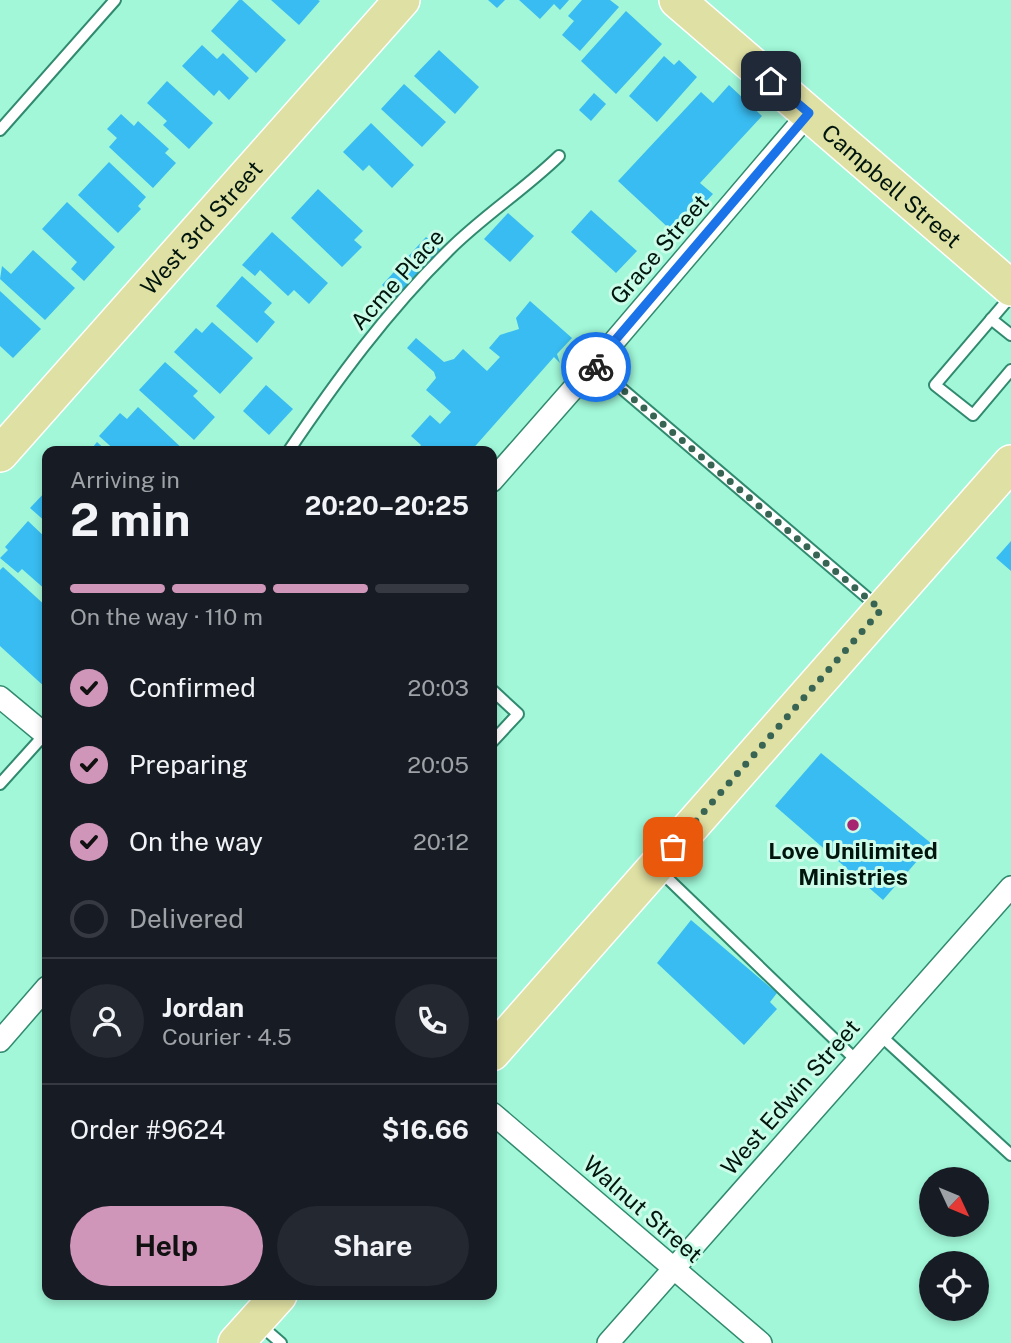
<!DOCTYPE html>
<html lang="en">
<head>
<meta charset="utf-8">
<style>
	body { margin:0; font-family:"Public Sans",sans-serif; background:#242831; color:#f1f3f6; height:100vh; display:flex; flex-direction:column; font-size:26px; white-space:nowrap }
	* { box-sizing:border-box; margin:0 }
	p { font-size:23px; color:#9ea1a6 }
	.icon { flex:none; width:38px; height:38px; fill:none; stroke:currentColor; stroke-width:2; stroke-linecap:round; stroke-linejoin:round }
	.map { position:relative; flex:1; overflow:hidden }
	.side { position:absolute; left:42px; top:446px; width:455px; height:854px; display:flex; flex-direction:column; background:#171b24; border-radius:14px; box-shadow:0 4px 10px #0003 }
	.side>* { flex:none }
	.needle { width:46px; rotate:134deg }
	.fabs { position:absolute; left:919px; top:1167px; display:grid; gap:14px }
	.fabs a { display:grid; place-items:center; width:70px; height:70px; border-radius:50%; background:#171b24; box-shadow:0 4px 10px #0003; font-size:35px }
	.pin { position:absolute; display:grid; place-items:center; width:60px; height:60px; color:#fff; margin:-30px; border-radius:14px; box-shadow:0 4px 10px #0006 }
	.courier { position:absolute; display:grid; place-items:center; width:70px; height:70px; margin:-35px; border:5px solid #1a73e8; border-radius:50%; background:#fff; color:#222; box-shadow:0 2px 9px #0007 }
	.headline em { font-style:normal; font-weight:700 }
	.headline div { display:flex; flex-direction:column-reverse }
	.headline { display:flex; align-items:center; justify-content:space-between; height:119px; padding:0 28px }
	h1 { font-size:46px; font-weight:700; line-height:52px }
	.bar { display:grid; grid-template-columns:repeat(4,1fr); gap:10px 7px; align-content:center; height:84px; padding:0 28px }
	.bar i { height:9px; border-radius:5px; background:#363941 }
	.bar .on { background:#d096ba }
	.bar p { grid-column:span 4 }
	.line { display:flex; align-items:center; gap:18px; padding:0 28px; border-top:2px solid #363941 }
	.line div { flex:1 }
	.round { display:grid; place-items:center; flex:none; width:74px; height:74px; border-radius:37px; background:#242831 }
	ol { padding:0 28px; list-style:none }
	li { display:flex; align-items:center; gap:21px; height:77px }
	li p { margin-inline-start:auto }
	li .icon { padding:7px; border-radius:50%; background:#d096ba; color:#111; stroke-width:4 }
	li:last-child { color:#9ea1a6 }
	li i { width:38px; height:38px; border:4px solid #363941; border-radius:50% }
	.action { display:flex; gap:14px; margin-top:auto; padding:14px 28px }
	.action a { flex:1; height:80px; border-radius:42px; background:#d096ba; color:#111; font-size:28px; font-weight:700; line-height:80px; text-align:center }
	.action a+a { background:#242831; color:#f1f3f6 }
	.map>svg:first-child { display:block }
	.building { fill:#39bcf1 }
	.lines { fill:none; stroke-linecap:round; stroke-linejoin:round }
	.service-casing { stroke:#318a6f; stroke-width:14 }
	.minor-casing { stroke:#318a6f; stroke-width:24 }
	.primary-casing { stroke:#fff; stroke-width:38 }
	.service { stroke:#fff; stroke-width:10 }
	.minor { stroke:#fff; stroke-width:21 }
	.primary { stroke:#dfe0a3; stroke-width:35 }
	.done { stroke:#386454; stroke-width:7; stroke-dasharray:0 12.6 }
	.route { stroke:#1a73e8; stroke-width:9 }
	.poi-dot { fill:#a72471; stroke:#cbfce9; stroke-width:2.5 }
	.labels { text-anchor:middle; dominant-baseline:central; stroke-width:6; stroke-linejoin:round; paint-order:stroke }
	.street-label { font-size:23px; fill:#00150d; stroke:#cbfce9 }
	.poi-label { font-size:23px; font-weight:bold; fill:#00150d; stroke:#cbfce9 }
</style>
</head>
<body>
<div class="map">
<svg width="1011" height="1343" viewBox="0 0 1011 1343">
	<rect width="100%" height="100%" fill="#a1f7d8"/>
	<g class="building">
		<path d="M239,0H242L286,40L256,73L211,31Z"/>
		<path d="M271,0H318L320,1L299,25Z"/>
		<path d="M488,0H505L497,8Z"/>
		<path d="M519,0H569L560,10L554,4L540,19Z"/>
		<path d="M582,0H610L619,7L580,51L562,35L574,21L568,16Z"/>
		<path d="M626,11L662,44L616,94L581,61Z"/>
		<path d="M202,45L217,59L223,53L249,78L229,100L219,90L214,96L182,66Z"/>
		<path d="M439,50L479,87L455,114L414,76Z"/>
		<path d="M664,56L674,65L679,60L697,77L657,122L629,96Z"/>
		<path d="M167,81L213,123L189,149L163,125L167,121L147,103Z"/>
		<path d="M404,84L446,122L422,147L381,109Z"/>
		<path d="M729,85L762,116L700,183L713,194L675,234L618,181L701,92L713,103Z"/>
		<path d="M594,93L606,104L591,121L579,110Z"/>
		<path d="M121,114L134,126L138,121L169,149L165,153L176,163L153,188L109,147L117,138L107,129Z"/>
		<path d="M371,123L414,165L392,188L369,165L363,171L343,152Z"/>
		<path d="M109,162L146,197L138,206L141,209L118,233L78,195Z"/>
		<path d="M318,189L363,231L354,240L362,247L342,267L291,218Z"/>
		<path d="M67,202L115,247L84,281L71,269L77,262L42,229Z"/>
		<path d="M591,210L637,251L616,273L571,232Z"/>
		<path d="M508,213L534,236L510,262L484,239Z"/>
		<path d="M272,232L328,283L309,304L294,290L288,296L260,270L255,276L242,265Z"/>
		<path d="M426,237L444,253L400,301L382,285Z"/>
		<path d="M33,250L75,288L45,320L0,279L2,266L11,274Z"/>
		<path d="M242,276L272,303L264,312L275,322L257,343L216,306Z"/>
		<path d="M0,291L41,329L13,358L0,346Z"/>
		<path d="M530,301L572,338L557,354L560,363L554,357L470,452H416L421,445L411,436L430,415L440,424L451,412L426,390L436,378L434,372L407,348L416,338L444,362L454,359L463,349L487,371L500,357L489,348L500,335L519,329L516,318Z"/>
		<path d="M212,322L253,358L220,394L174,352L196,328L202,333Z"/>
		<path d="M165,362L198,391L193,396L215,417L194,440L139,390Z"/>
		<path d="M266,385L293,409L269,435L243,411Z"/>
		<path d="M138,407L186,452H117L99,436L120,413L127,419Z"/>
		<path d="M97,442L108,452H89Z"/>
		<path d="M47,490V523L30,508Z"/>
		<path d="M28,521L47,539V591L22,569L18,573L0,558L8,550L5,547Z"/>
		<path d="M1011,541V571L996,558Z"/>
		<path d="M3,567L47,607V689L0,646V570Z"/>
		<path d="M821,753L932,844L883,900L775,806Z"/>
		<path d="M691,920L777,993L770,1002L777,1009L744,1045L657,963Z"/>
	</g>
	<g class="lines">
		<defs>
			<g id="service">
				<path d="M0,130L115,0"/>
				<path d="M1011,296L935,385L973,415L1011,370"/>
				<path d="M991,319L1011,335"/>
				<path d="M594,365L877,606"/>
				<path d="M288,452C336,381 387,311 449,250C483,216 524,190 559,156"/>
				<path d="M492,690L518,714L492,742"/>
				<path d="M0,784L45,734"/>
				<path d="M660,871L857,1061"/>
				<path d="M880,1035L1011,1155"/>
				<path d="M258,1323L281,1343"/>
			</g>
			<g id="minor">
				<path d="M492,481L594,365L809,113"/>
				<path d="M0,697L47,736"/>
				<path d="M0,1041L47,987"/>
				<path d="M492,1113L761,1343"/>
				<path d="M608,1343L1011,887"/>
			</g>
			<g id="primary">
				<path id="s1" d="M677,0L1011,288"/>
				<path id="s2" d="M0,454L402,0"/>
				<path d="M492,1053L1011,463"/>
				<path d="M236,1343L279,1295"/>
			</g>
		</defs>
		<use href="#service" class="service-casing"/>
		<use href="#minor" class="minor-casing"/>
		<use href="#primary" class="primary-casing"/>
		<use href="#service" class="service"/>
		<use href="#minor" class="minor"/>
		<use href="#primary" class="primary"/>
	</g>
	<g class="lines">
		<path class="done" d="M596,367L881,610L673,847"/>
		<path class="route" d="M596,367L594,365L809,113L771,81"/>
	</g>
	<circle class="poi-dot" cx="853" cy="825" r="7"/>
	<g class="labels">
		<g class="street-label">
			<text stroke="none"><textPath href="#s1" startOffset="284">Campbell Street</textPath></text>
			<text stroke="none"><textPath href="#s2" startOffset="303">West 3rd Street</textPath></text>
			<text transform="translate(659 249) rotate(-49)">Grace Street</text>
			<text transform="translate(397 279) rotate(-48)">Acme Place</text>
			<text transform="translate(790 1097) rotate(-49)">West Edwin Street</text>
			<text transform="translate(643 1209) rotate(41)">Walnut Street</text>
		</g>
		<g class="poi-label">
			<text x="853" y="850">Love Unilimited<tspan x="853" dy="26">Ministries</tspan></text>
		</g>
	</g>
</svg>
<div class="fabs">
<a><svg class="needle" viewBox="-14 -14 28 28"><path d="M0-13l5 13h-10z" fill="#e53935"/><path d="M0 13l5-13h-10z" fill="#9ea1a6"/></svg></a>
<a><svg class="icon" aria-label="locate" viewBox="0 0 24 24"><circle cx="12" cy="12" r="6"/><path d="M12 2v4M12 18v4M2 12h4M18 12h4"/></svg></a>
</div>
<div class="pin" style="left:673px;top:847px;background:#ea580c"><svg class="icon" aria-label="bag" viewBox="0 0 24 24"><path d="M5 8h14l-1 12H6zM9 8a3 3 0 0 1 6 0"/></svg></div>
<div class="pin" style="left:771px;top:81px;background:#1f2937"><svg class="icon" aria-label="home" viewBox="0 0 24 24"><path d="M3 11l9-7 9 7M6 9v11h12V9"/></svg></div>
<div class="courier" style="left:596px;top:367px"><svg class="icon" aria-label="bike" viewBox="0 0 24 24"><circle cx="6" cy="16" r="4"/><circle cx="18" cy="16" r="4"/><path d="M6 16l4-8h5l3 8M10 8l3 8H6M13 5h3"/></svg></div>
<section class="side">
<div class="headline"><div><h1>2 min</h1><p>Arriving in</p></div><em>20:20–20:25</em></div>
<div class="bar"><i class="on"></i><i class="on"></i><i class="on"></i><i></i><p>On the way · 110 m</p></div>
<ol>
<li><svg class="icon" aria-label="check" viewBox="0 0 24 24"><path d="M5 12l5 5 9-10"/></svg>Confirmed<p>20:03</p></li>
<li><svg class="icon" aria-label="check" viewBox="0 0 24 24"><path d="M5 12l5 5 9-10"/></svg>Preparing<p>20:05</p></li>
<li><svg class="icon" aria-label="check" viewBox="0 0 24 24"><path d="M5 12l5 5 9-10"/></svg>On the way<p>20:12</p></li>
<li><i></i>Delivered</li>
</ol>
<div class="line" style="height:126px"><a class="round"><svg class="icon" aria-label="person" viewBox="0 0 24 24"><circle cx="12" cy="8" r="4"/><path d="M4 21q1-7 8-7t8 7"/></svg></a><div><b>Jordan</b><p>Courier · 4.5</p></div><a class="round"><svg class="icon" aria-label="phone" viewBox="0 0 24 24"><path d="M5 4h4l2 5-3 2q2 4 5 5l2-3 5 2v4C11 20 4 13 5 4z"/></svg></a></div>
<div class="line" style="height:91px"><div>Order #9624</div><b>$16.66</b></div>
<div class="action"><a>Help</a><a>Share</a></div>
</section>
</div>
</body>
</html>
